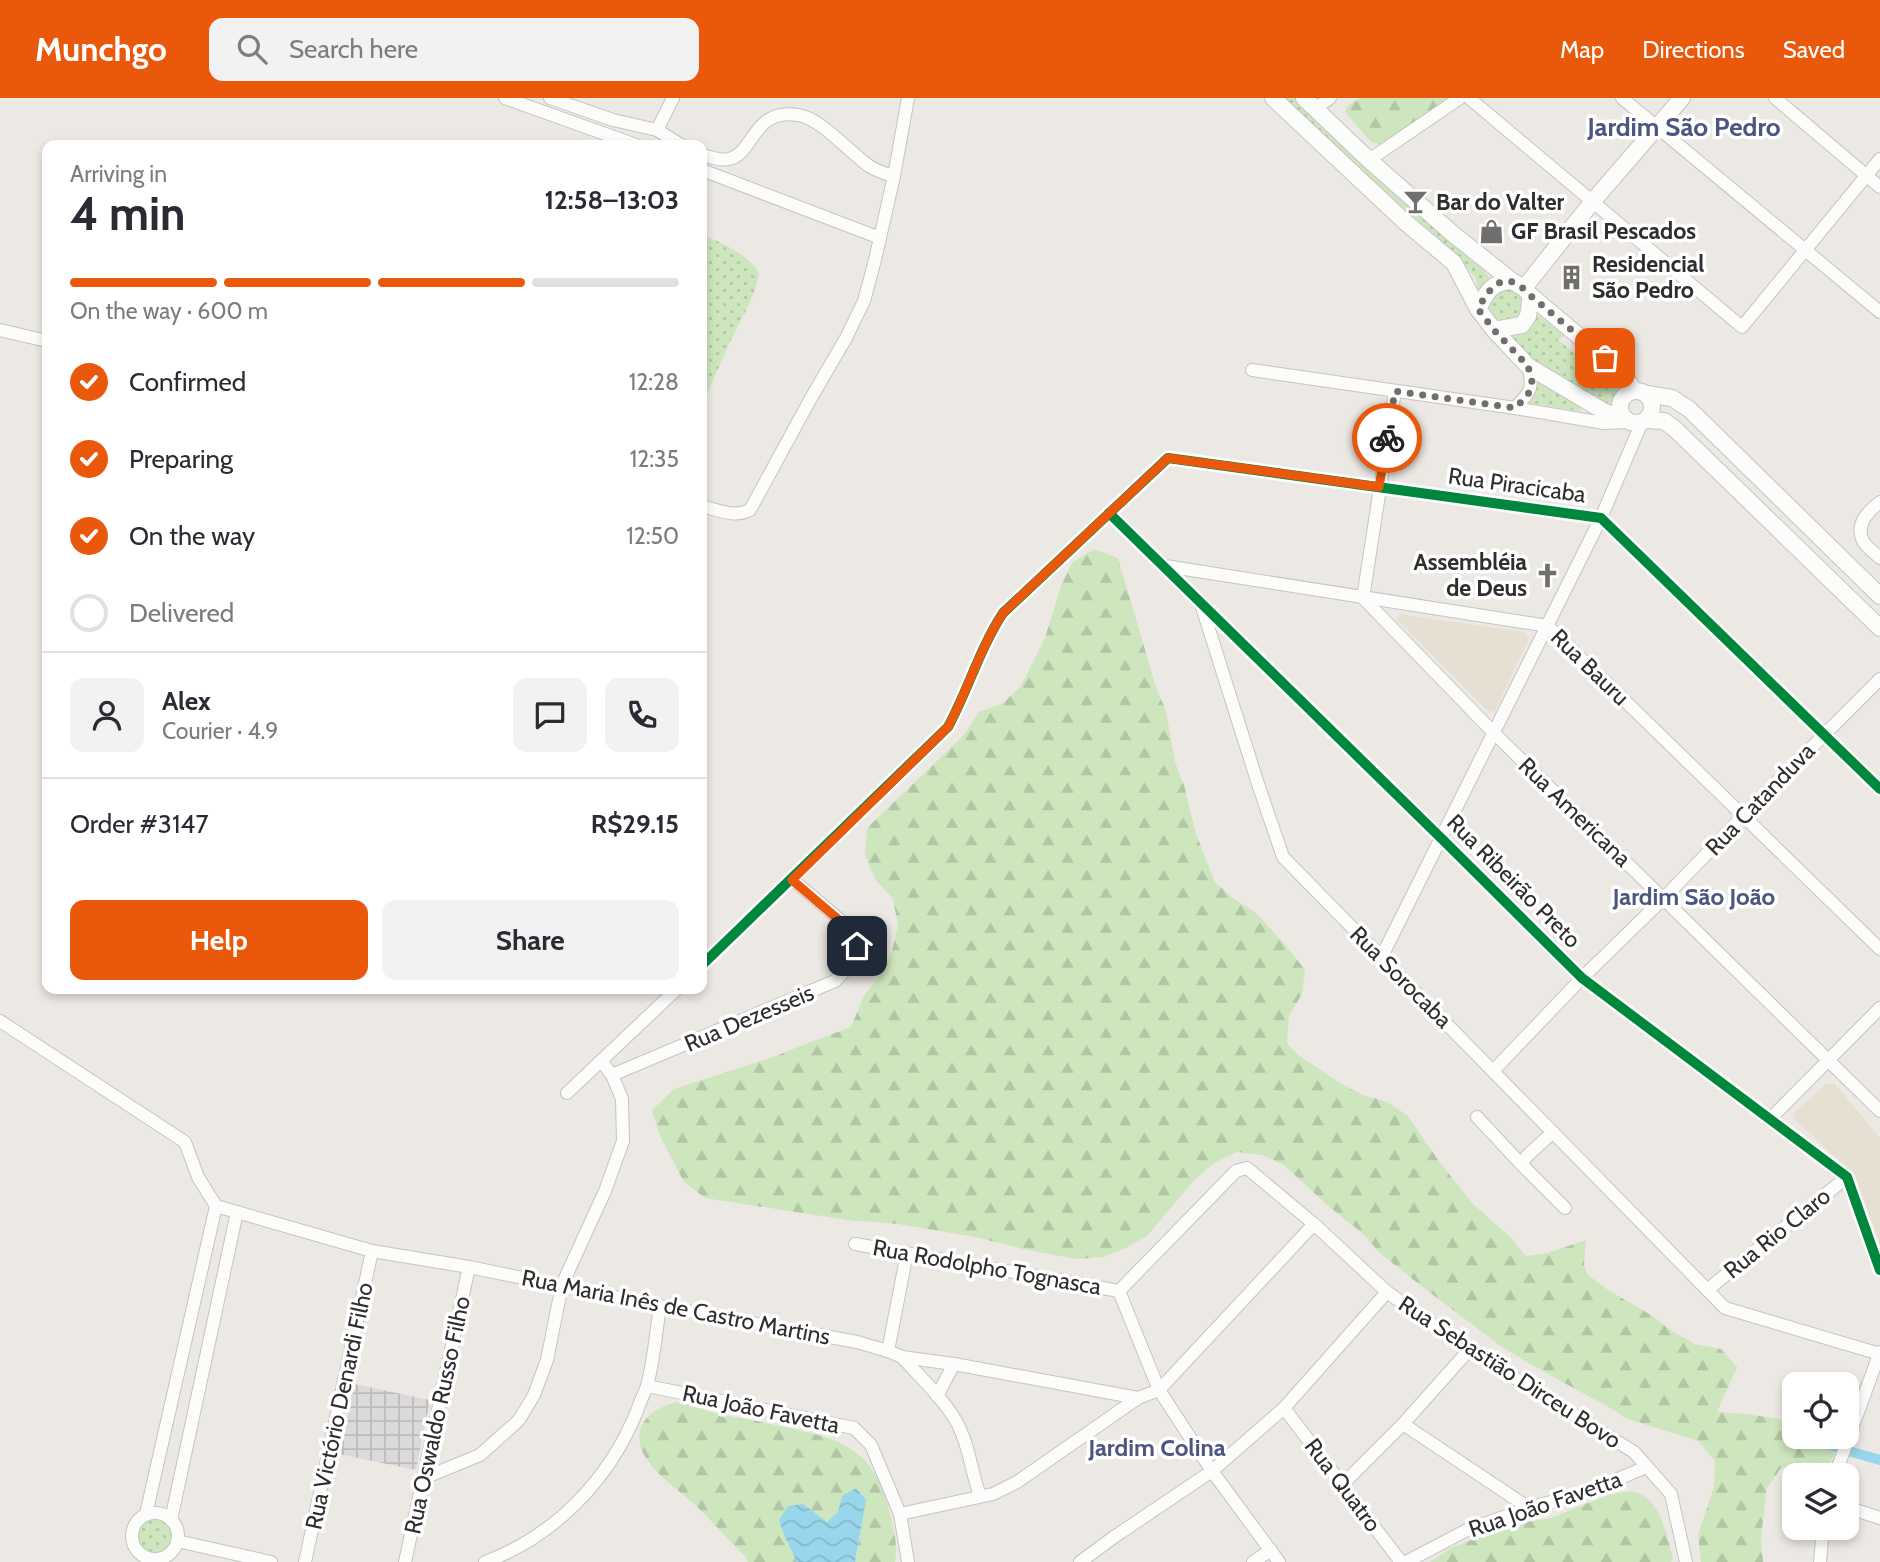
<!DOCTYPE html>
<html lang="en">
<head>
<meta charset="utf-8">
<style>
	body { margin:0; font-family:Cabin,sans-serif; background:#f2f2f3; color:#2b2b33; height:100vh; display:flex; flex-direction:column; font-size:26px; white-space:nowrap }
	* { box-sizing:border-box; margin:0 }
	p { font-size:23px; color:#7c7c81 }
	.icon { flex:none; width:38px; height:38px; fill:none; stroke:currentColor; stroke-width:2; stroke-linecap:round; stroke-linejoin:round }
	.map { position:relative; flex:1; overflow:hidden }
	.sheet { position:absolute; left:42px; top:42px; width:665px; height:854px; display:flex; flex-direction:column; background:#fff; border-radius:14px; box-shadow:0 4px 10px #0003 }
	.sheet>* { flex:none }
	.tools { position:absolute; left:1782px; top:1274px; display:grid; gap:14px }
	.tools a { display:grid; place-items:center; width:77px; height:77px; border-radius:14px; background:#fff; box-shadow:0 4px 10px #0003; font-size:35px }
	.pin { position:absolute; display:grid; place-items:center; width:60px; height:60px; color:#fff; margin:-30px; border-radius:14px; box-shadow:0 4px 10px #0006 }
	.courier { position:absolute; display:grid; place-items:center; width:70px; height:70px; margin:-35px; border:5px solid #ea580c; border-radius:50%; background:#fff; color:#222; box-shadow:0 2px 9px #0007 }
	.headline em { font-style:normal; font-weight:800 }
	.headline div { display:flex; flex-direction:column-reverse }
	.headline { display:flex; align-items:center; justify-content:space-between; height:119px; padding:0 28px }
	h1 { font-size:46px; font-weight:800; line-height:52px }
	.bar { display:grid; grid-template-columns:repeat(4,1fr); gap:10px 7px; align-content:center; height:84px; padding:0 28px }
	.bar i { height:9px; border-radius:5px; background:#e1e1e2 }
	.bar .active { background:#ea580c }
	.bar p { grid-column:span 4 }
	.line { display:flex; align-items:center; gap:18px; padding:0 28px; border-top:2px solid #e1e1e2 }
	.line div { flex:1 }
	.round { display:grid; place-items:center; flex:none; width:74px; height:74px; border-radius:14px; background:#f2f2f3 }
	ol { padding:0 28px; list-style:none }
	li { display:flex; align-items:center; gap:21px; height:77px }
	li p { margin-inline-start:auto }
	li .icon { padding:7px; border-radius:50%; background:#ea580c; color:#fff; stroke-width:4 }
	li:last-child { color:#7c7c81 }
	li i { width:38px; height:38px; border:4px solid #e1e1e2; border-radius:50% }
	.cta { display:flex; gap:14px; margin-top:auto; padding:14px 28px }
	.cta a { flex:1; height:80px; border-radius:14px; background:#ea580c; color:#fff; font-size:28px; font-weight:800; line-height:80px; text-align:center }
	.cta a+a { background:#f2f2f3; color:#2b2b33 }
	header { display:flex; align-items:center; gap:42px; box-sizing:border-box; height:98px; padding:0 35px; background:#ea580c; color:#fff }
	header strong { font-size:33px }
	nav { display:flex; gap:38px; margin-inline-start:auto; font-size:24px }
	.search { width:490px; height:63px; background:#f2f2f3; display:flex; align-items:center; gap:18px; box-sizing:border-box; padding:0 24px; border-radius:14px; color:#7c7c81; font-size:26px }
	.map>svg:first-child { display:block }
	.industrial { fill:url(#industrial-grid) }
	.education { fill:#e6e0d3 }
	.grass { fill:url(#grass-dots) }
	.forest { fill:url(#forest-firs) }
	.water { fill:url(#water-waves) }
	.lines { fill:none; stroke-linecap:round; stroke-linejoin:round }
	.canal { stroke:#99d6ec; stroke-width:10 }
	.street-casing { stroke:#c5c4c5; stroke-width:14 }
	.secondary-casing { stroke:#c5c4c5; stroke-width:18 }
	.street { stroke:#fcfcfb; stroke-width:12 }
	.secondary { stroke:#fcfcfb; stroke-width:16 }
	.cycleway-casing { stroke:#fff; stroke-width:15 }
	.cycleway { stroke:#00873e; stroke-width:10 }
	.done { stroke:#706f6e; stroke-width:7; stroke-dasharray:0 12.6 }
	.route { stroke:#ea580c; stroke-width:9 }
	.labels { text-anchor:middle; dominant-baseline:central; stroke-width:7; stroke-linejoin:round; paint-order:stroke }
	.poi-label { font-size:23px; font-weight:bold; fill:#2e2e2e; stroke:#fff; text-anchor:start }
	.street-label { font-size:23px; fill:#2e2e2e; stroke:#fff }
	.neighbourhood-label { font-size:24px; font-weight:bold; fill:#4d5680; stroke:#fff }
	.quarter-label { font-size:26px; font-weight:bold; fill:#4d5680; stroke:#fff }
</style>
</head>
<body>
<header>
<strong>Munchgo</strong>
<div class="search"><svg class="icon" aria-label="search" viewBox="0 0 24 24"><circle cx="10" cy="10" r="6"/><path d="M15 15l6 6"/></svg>Search here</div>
<nav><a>Map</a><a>Directions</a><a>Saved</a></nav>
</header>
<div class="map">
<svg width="1880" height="1464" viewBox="0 0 1880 1464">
	<defs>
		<pattern id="industrial-grid" width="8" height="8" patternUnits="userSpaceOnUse" patternTransform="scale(1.75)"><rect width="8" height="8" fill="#dcd9db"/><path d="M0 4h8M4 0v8" fill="none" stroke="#bdbbbc"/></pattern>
		<pattern id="grass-dots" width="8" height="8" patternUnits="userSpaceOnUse" patternTransform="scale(1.75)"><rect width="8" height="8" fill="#cee6be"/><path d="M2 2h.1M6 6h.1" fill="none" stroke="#b1c6a4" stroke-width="1.8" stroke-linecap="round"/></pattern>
		<pattern id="forest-firs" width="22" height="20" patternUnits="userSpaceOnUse" patternTransform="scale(1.75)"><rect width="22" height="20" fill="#cee6be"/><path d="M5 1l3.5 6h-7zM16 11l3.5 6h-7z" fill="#b1c6a4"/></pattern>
		<pattern id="water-waves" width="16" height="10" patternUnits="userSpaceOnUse" patternTransform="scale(1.75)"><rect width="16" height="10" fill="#99d6ec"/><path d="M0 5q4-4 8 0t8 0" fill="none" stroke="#84b8cb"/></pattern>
	</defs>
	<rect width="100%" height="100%" fill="#ece8e4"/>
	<path class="industrial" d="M354,1286L430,1302L416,1372L339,1356Z"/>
	<g class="education">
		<path d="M1399,516L1524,534L1529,541L1495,613L1489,614L1397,522Z"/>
		<path d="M1834,985L1880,1040V1147L1854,1076L1794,1021L1795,1014L1825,987Z"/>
	</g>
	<g class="grass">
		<path d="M1285,0H1296L1364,66L1484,173L1491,181L1482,194L1478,195L1476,181L1457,157L1361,72Z"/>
		<path d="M702,136C724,147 746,154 759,175C756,195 745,215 735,233L702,307Z"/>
		<circle cx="1506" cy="207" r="17"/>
		<path d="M1538,217L1565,238L1557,241L1595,272H1605L1625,289L1618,298L1616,306C1582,304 1533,264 1510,239L1528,231Z"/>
		<path d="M1538,282L1581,310L1580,313L1528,305L1536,292Z"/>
		<circle cx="155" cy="1438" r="17"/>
	</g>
	<g class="forest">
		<path d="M1360,0H1450L1381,47L1371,44L1345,14L1348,8Z"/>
		<path d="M1094,451L1118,460L1156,589L1166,613L1175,664L1184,687L1196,736L1215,784L1234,801L1255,814L1289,851L1305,872L1302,896L1289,918L1287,945L1298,957L1340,985L1363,997L1388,1004L1408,1018L1438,1062L1473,1106L1508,1137L1526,1158L1548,1155L1586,1142L1584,1167L1588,1177L1608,1192L1651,1217L1672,1233L1695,1246L1721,1251L1737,1269L1717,1314L1745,1316L1794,1323V1339H1840L1829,1368L1805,1364L1781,1370L1767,1390L1761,1439L1763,1464H1701L1698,1437L1714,1389L1715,1363L1698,1343L1625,1320L1614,1312L1546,1275L1502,1249L1420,1187L1380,1155L1362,1135L1326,1106L1285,1068L1262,1057L1237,1054L1214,1065L1195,1081L1147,1138L1126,1150L1103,1159L1077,1161L1027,1152L975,1139L898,1126L847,1122L705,1100L684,1084L660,1038L652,1012L674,991L776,958L803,947L851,929L864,898L880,877L892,853L898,827L893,801L875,781L865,757L867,730L964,637L979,614L1003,605L1021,588L1045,540L1061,488L1072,465Z"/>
		<path d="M677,1304C688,1306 697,1310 708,1313C725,1318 743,1320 761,1324C827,1339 873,1339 890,1416C894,1432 898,1447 895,1464H855L866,1402L838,1414L827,1424L784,1437L797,1464H748L744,1457C727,1441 712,1423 695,1407C675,1388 627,1359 642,1327C650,1313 661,1309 677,1304Z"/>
		<path d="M1623,1394C1628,1394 1635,1393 1640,1396C1662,1406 1667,1440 1673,1461L1671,1464H1430L1451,1450L1509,1427L1551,1420L1608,1397Z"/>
	</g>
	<path class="water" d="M856,1390L866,1402L855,1464H797L784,1437L779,1422L788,1408L803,1406L827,1424L838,1414L842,1398Z"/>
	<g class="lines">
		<g class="canal">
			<path d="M1826,1346L1836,1349"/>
			<path d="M1852,1354L1880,1362"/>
		</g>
		<defs>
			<g id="street">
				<path d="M505,0L636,47"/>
				<path d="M550,0L613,22L657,32"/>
				<path d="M673,0L657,32L681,47"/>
				<path d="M1469,0L1742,229L1880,61"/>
				<path d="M1622,0L1880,214"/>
				<path d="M1775,0L1880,89"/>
				<path d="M1315,11L1330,0"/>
				<path d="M702,57C710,59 720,63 729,61C754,56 752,10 798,17C821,20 850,55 869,68C877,73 886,76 894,78"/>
				<path d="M1369,62L1460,0"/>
				<path d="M702,72L880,140"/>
				<path d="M0,232L47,243"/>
				<path d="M1252,272L1515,310L1604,325L1627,324"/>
				<path d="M1395,293L1363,500L1493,634L1880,1013"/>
				<path d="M1515,310C1531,294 1534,289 1528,268"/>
				<path d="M1880,404C1868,413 1855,427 1863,443C1867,450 1875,455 1880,460"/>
				<path d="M702,408C718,412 735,420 750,412L811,300L846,240L864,203L875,162L894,78L908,0"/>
				<path d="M1109,415L1442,741L1582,880L1847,1079L1880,1172"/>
				<path d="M1165,468L1548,528L1880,851"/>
				<path d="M1201,506L1258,686L1283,759L1725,1210L1880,1256"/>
				<path d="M1381,860L1601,420L1642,324"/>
				<path d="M702,867L948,629C968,592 980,550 1003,515L1168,360L1601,420L1880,691"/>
				<path d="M0,923L185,1044L198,1079L216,1108"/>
				<path d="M1493,973L1582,880L1664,800L1743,718L1880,581"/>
				<path d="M612,977L835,883L856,861L857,848L853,833L792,781"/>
				<path d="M567,995L677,891"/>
				<path d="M1477,1019L1521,1066"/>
				<path d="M1771,1020L1880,910"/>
				<path d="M1553,1034L1527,1058L1521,1066L1565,1110"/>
				<path d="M216,1108L372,1153L469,1169L660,1208L857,1244L888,1253L902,1259L954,1266L1138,1300"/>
				<path d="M855,1146L1119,1193"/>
				<path d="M1707,1192L1847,1079"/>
				<path d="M1119,1193L1236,1073L1247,1070L1314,1126L1387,1194L1469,1252L1634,1354L1671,1396L1686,1464"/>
				<path d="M1119,1193L1159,1292L1212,1373L1279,1464"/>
				<path d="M888,1253L907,1155"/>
				<path d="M902,1259C920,1279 942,1299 956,1323C969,1346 971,1373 980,1398"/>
				<path d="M647,1288L854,1330L871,1347L900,1416L908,1464"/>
				<path d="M937,1298L954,1266"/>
				<path d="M1284,1310L1401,1464"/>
				<path d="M1403,1326L1529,1410"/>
				<path d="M1835,1377L1880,1254"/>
				<path d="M424,1380L480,1357L519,1322L534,1297L547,1262L562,1187L605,1093L623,1043L622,1001L612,977L601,963"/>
				<path d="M1343,1386L1403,1326L1469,1252"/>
				<path d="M1846,1409L1880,1420"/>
				<circle cx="155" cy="1438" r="23"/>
				<path d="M146,1416L216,1108"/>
				<path d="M900,1416L993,1396L1017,1384L1138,1300L1159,1292L1314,1126"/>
				<path d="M171,1422L237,1114"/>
				<path d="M177,1443L271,1464"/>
				<path d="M305,1464L372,1153"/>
				<path d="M405,1464L469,1169"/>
				<path d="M485,1464C555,1438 609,1382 637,1313C640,1304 644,1296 647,1288C654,1262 656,1234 660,1208"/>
				<path d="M1080,1464L1114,1439L1212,1373L1284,1310L1387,1194"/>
				<path d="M1253,1464L1271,1452"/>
				<path d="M1406,1464L1467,1432L1529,1410L1588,1394L1646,1369"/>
				<path d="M1820,1464L1823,1430"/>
			</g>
			<g id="secondary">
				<path d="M1273,0L1405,124L1454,165L1478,211L1494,232L1528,268L1605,314L1627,322"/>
				<path d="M1304,0L1369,62L1453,136L1512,183L1524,190L1531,198L1624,276L1634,293"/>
				<path d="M1524,190L1593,103L1682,0"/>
				<path d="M1478,211C1487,194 1491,184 1512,183"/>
				<path d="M1494,232L1522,227L1528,218L1531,198"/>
				<circle cx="1636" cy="309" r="16"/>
				<path d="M1647,296L1672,300L1689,311L1880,498"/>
				<path d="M1646,322L1664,323L1675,331L1880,530"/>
			</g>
		</defs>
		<use href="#street" class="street-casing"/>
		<use href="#secondary" class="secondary-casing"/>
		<use href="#street" class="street"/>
		<use href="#secondary" class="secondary"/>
		<defs>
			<g id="cycleway">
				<path d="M1109,415L1442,741L1582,880L1847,1079L1880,1172"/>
				<path d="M702,867L948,629C968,592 980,550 1003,515L1168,360L1601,420L1880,691"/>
			</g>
		</defs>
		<use href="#cycleway" class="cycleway-casing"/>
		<use href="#cycleway" class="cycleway"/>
	</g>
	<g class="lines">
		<path class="done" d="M1387,340L1395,293L1515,310L1528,297L1532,284L1528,268L1494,232L1478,211C1492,184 1507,171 1531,198L1605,260"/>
		<path class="route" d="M857,848L853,834L792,782L948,629C968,592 980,550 1003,515L1168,360L1379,389L1387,340"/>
	</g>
	<defs>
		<symbol id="bar-bare" viewBox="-9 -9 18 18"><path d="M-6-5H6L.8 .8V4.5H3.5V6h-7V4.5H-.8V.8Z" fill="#706f6e" stroke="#fff" stroke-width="2.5" paint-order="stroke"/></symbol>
		<symbol id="shop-bare" viewBox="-9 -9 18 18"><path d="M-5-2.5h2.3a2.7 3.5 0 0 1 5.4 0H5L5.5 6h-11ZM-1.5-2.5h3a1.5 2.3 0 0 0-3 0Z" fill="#706f6e" stroke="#fff" stroke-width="2.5" paint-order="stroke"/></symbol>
		<symbol id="building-bare" viewBox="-9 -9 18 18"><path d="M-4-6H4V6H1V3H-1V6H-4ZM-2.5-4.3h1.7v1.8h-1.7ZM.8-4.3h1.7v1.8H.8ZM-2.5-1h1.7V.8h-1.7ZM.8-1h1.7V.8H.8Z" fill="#706f6e" stroke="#fff" stroke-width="2.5" paint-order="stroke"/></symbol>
		<symbol id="church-bare" viewBox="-9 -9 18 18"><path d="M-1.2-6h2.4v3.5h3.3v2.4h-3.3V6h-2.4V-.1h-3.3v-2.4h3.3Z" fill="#706f6e" stroke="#fff" stroke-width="2.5" paint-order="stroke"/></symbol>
	</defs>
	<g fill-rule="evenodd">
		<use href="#bar-bare" x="1398" y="86" width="35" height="35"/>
		<use href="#shop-bare" x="1474" y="116" width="35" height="35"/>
		<use href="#building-bare" x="1554" y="162" width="35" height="35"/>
		<use href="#church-bare" x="1530" y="460" width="35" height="35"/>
	</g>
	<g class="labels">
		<g class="poi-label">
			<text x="1436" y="104">Bar do Valter</text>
			<text x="1511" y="133">GF Brasil Pescados</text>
			<text x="1592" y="166">Residencial<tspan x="1592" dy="26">São Pedro</tspan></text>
			<text x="1527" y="464" text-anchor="end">Assembléia<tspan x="1527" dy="26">de Deus</tspan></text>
		</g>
		<g class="street-label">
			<text transform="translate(1517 387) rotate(8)">Rua Piracicaba</text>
			<text transform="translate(1590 569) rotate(44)">Rua Bauru</text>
			<text transform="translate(1760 701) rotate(-46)">Rua Catanduva</text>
			<text transform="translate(1575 714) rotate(44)">Rua Americana</text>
			<text transform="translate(1514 783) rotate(45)">Rua Ribeirão Preto</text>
			<text transform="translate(1401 879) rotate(45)">Rua Sorocaba</text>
			<text transform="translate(749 920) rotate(-23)">Rua Dezesseis</text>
			<text transform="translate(1777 1135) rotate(-39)">Rua Rio Claro</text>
			<text transform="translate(987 1169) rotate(10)">Rua Rodolpho Tognasca</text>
			<text transform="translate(676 1209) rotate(11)">Rua Maria Inês de Castro Martins</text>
			<text transform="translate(1510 1274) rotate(33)">Rua Sebastião Dirceu Bovo</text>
			<text transform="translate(339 1308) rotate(-78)">Rua Victório Denardi Filho</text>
			<text transform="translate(761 1311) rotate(12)">Rua João Favetta</text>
			<text transform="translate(437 1317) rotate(-78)">Rua Oswaldo Russo Filho</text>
			<text transform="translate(1343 1387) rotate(53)">Rua Quatro</text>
			<text transform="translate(1545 1406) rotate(-19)">Rua João Favetta</text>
		</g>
		<g class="neighbourhood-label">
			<text x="1694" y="798">Jardim São João</text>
			<text x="1157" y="1349">Jardim Colina</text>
		</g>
		<g class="quarter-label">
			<text x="1684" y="29">Jardim São Pedro</text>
		</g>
	</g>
</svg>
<div class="tools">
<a><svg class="icon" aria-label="locate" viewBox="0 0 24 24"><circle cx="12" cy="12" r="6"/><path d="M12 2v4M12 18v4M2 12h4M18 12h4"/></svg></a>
<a><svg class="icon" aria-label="layers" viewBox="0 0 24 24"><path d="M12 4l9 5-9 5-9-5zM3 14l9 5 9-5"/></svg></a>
</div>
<div class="pin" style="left:1605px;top:260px;background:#ea580c"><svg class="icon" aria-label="bag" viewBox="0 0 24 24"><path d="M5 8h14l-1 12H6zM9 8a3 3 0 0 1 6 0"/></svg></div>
<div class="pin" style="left:857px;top:848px;background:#1f2937"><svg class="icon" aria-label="home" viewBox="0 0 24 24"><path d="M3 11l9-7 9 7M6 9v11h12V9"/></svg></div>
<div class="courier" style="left:1387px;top:340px"><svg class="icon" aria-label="bike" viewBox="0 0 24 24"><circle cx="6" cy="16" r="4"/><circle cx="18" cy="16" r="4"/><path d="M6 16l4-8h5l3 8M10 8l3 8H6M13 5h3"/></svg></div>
<section class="sheet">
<div class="headline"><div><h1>4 min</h1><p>Arriving in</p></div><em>12:58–13:03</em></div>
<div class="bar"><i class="active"></i><i class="active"></i><i class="active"></i><i></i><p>On the way · 600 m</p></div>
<ol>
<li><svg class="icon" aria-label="check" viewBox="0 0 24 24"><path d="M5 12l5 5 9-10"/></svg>Confirmed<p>12:28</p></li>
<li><svg class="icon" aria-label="check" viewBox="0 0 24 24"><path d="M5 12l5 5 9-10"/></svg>Preparing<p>12:35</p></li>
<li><svg class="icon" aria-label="check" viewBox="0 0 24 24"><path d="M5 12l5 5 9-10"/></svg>On the way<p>12:50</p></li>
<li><i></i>Delivered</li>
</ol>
<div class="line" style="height:126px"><a class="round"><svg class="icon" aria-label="person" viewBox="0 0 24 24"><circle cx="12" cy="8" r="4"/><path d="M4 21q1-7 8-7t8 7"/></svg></a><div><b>Alex</b><p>Courier · 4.9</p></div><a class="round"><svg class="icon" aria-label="chat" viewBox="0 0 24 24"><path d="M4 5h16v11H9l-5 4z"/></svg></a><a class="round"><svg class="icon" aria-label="phone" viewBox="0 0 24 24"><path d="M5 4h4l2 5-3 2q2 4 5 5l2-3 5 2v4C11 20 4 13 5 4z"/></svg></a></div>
<div class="line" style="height:91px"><div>Order #3147</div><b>R$29.15</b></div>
<div class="cta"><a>Help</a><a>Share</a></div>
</section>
</div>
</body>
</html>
